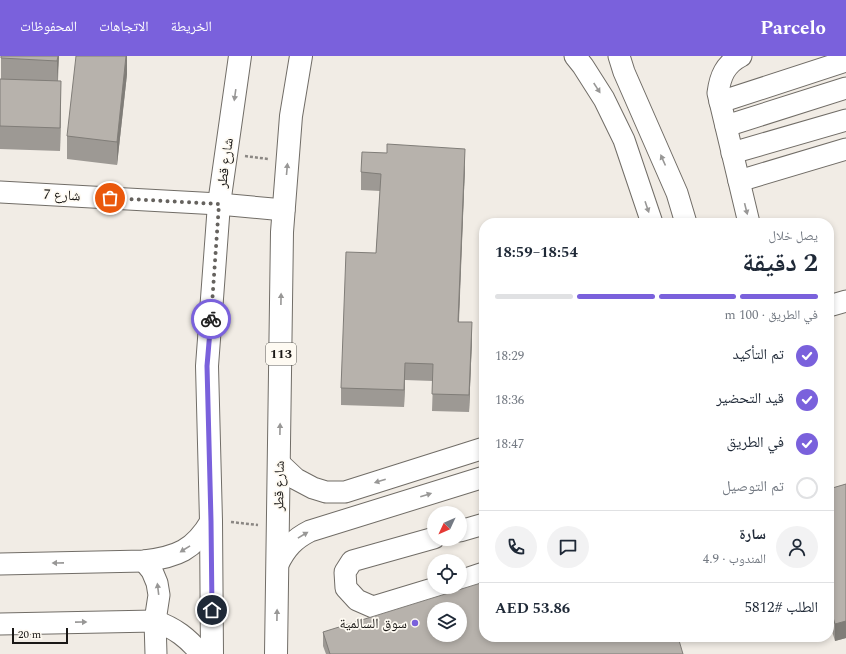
<!DOCTYPE html>
<html lang="ar">
<head>
<meta charset="utf-8">
<style>
	body { margin:0; font-family:Spectral,"Noto Naskh Arabic",serif; background:#f2f2f3; color:#1f2937; direction:rtl; height:100vh; display:flex; flex-direction:column; font-size:15px; white-space:nowrap }
	* { box-sizing:border-box; margin:0 }
	p { font-size:13px; color:#747a83 }
	.icon { flex:none; width:22px; height:22px; fill:none; stroke:currentColor; stroke-width:2; stroke-linecap:round; stroke-linejoin:round }
	.map { position:relative; flex:1; overflow:hidden; direction:ltr }
	.side { position:absolute; left:479px; top:162px; width:355px; height:424px; display:flex; flex-direction:column; background:#fff; border-radius:16px; box-shadow:0 2px 6px #0003; direction:rtl }
	.side>* { flex:none }
	.needle { width:26px; rotate:226deg }
	.buttons { position:absolute; left:427px; top:450px; display:grid; gap:8px }
	.buttons a { display:grid; place-items:center; width:40px; height:40px; border-radius:50%; background:#fff; box-shadow:0 2px 6px #0003; font-size:20px }
	.scale { position:absolute; left:12px; bottom:10px; width:56px; box-sizing:border-box; padding-left:4px; border:2px solid #1a1816; border-top:0; font-size:11px; line-height:14px; white-space:nowrap; color:#1a1816; -webkit-text-stroke:3px #fefaf2; paint-order:stroke }
	.pin { position:absolute; display:grid; place-items:center; width:34px; height:34px; color:#fff; margin:-17px; border:2px solid #fff; border-radius:50%; box-shadow:0 1px 4px #0007 }
	.courier { position:absolute; display:grid; place-items:center; width:40px; height:40px; margin:-20px; border:3px solid #7a61dc; border-radius:50%; background:#fff; color:#222; box-shadow:0 1px 5px #0007 }
	.headline em { font-style:normal; font-weight:700 }
	.headline div { display:flex; flex-direction:column-reverse }
	.headline { display:flex; align-items:center; justify-content:space-between; height:68px; padding:0 16px }
	h1 { font-size:26px; font-weight:700; line-height:30px }
	.bar { display:grid; grid-template-columns:repeat(4,1fr); gap:6px 4px; align-content:center; height:48px; padding:0 16px }
	.bar i { height:5px; border-radius:3px; background:#e0e1e3 }
	.bar .current { background:#7a61dc }
	.bar p { grid-column:span 4 }
	.line { display:flex; align-items:center; gap:10px; padding:0 16px; border-top:1px solid #e0e1e3 }
	.line div { flex:1 }
	.round { display:grid; place-items:center; flex:none; width:42px; height:42px; border-radius:21px; background:#f2f2f3 }
	ol { padding:0 16px; list-style:none }
	li { display:flex; align-items:center; gap:12px; height:44px }
	li p { margin-inline-start:auto }
	li .icon { padding:4px; border-radius:50%; background:#7a61dc; color:#fff; stroke-width:4 }
	li:last-child { color:#747a83 }
	li i { width:22px; height:22px; border:2px solid #e0e1e3; border-radius:50% }
	header { display:flex; align-items:center; gap:24px; box-sizing:border-box; height:56px; padding:0 20px; background:#7a61dc; color:#fff }
	header strong { font-size:19px }
	nav { display:flex; gap:22px; margin-inline-start:auto; font-size:14px }
	.map>svg:first-child { display:block }
	.lines { fill:none; stroke-linecap:round; stroke-linejoin:round }
	.minor-casing { stroke:#716d67; stroke-width:23 }
	.major-casing { stroke:#716d67; stroke-width:24 }
	.path { stroke:#8b8783; stroke-width:2.5; stroke-dasharray:3 2; stroke-linecap:butt }
	.minor { stroke:#fff; stroke-width:21 }
	.major { stroke:#fff; stroke-width:22 }
	.wall { fill:#9d9994 }
	.shaded-wall { fill:#807d78 }
	.building { fill:#b7b2ac; stroke:#807d78; fill-rule:evenodd }
	.oneway { fill:#989796 }
	.done { stroke:#65625e; stroke-width:4; stroke-dasharray:0 7.2 }
	.route { stroke:#7a61dc; stroke-width:5 }
	.poi-dot { fill:#7a61dc; stroke:#fefaf2; stroke-width:1.5 }
	.labels { text-anchor:middle; dominant-baseline:central; stroke-width:3.5; stroke-linejoin:round; paint-order:stroke }
	.shield { fill:#fefaf2; stroke:#5e5c58; stroke-width:1 }
	.shield-label { font-size:13px; font-weight:bold; fill:#1a1816 }
	.street-label { font-size:14px; fill:#1a1816; stroke:#fefaf2 }
	.poi-label { font-size:14px; fill:#1a1816; stroke:#fefaf2; text-anchor:end }
</style>
</head>
<body>
<header>
<strong>Parcelo</strong>
<nav><a>الخريطة</a><a>الاتجاهات</a><a>المحفوظات</a></nav>
</header>
<div class="map">
<svg width="846" height="598" viewBox="0 0 846 598">
	<rect width="100%" height="100%" fill="#f1ece5"/>
	<g class="lines">
		<defs>
			<g id="minor">
				<path d="M575,0L583,10L604,43L624,84L652,167"/>
				<path d="M619,0L624,16L677,137L686,167"/>
				<path d="M741,0C725,8 720,21 718,37L749,167"/>
				<path d="M720,46L846,5"/>
				<path d="M726,70L846,32"/>
				<path d="M732,97L846,64"/>
				<path d="M739,125L846,93"/>
				<path d="M0,136L219,148L284,154"/>
				<path d="M829,250L846,245"/>
				<path d="M279,407L296,423L313,432L326,436H345L484,392"/>
				<path d="M460,475L484,468"/>
				<path d="M434,482L352,505L345,516L346,532L357,544L373,551L439,531"/>
				<path d="M144,505L152,515L157,527L159,539L155,565L156,598"/>
				<path d="M0,508L144,505C177,501 194,494 211,465"/>
				<path d="M278,508C286,492 294,483 310,475L484,421"/>
				<path d="M460,525L484,517"/>
				<path d="M0,568L155,565C175,572 188,582 201,598"/>
			</g>
			<g id="major">
				<path d="M212,598L211,465L207,310L219,148L240,0"/>
				<path d="M276,598L282,176L291,60L301,0"/>
			</g>
		</defs>
		<use href="#minor" class="minor-casing"/>
		<use href="#major" class="major-casing"/>
		<g class="path">
			<path d="M245,100L268,103"/>
			<path d="M231,466L258,469"/>
		</g>
		<use href="#minor" class="minor"/>
		<use href="#major" class="major"/>
	</g>
	<g class="wall">
		<path d="M1,0H59L58,25L61,48L60,95L0,93V23H1Z"/>
		<path d="M127,0V18L117,109L67,103V80Z"/>
		<path d="M465,110L459,266L472,283L469,356L432,355L433,325L405,324L404,351L341,349V332L376,197L380,135L361,134V116Z"/>
		<path d="M846,428V582L835,585L829,565V433Z"/>
		<path d="M323,576L683,598H326L323,590Z"/>
	</g>
	<g class="shaded-wall">
		<path d="M58,0H59L57,28V5Z"/>
		<path d="M126,0H127V18L117,109V86Z"/>
		<path d="M61,25V48L60,95V72Z"/>
		<path d="M465,93V110L458,283V266Z"/>
		<path d="M472,266V283L469,356V339Z"/>
		<path d="M405,307V324L404,351V334Z"/>
		<path d="M846,565V582L835,585V568Z"/>
	</g>
	<g class="building">
		<path d="M1,0H58L57,5L1,2Z"/>
		<path d="M76,0H126L117,86L67,80Z"/>
		<path d="M0,23L61,25L60,72L0,70Z"/>
		<path d="M387,88L465,93L458,266H472L469,339L432,338L433,308L405,307L404,334L341,332L346,196L376,197L381,118L361,116L362,96L387,97Z"/>
		<path d="M846,428V565L835,568L829,548V433Z"/>
		<path d="M484,526V581H678L683,598H330L323,576ZM434,553H460V579H434Z"/>
	</g>
	<defs><path id="oneway-solid" d="M-6-.8H1V-3.2L6.5 0L1 3.2V.8H-6Z"/></defs>
	<g class="oneway">
		<use href="#oneway-solid" transform="translate(597 32) rotate(57)"/>
		<use href="#oneway-solid" transform="translate(235 39) rotate(98)"/>
		<use href="#oneway-solid" transform="translate(663 104) rotate(-114)"/>
		<use href="#oneway-solid" transform="translate(287 113) rotate(-85)"/>
		<use href="#oneway-solid" transform="translate(647 151) rotate(71)"/>
		<use href="#oneway-solid" transform="translate(746 153) rotate(76)"/>
		<use href="#oneway-solid" transform="translate(281 243) rotate(-89)"/>
		<use href="#oneway-solid" transform="translate(280 373) rotate(-89)"/>
		<use href="#oneway-solid" transform="translate(380 425) rotate(163)"/>
		<use href="#oneway-solid" transform="translate(426 439) rotate(-17)"/>
		<use href="#oneway-solid" transform="translate(303 479) rotate(-31)"/>
		<use href="#oneway-solid" transform="translate(185 493) rotate(148)"/>
		<use href="#oneway-solid" transform="translate(58 507) rotate(179)"/>
		<use href="#oneway-solid" transform="translate(158 533) rotate(-97)"/>
		<use href="#oneway-solid" transform="translate(277 559) rotate(-89)"/>
		<use href="#oneway-solid" transform="translate(81 566) rotate(-1)"/>
	</g>
	<g class="lines">
		<path class="done" d="M110,142L219,148L211,263"/>
		<path class="route" d="M211,263L207,310L211,465L212,554"/>
	</g>
	<circle class="poi-dot" cx="415" cy="567" r="4"/>
	<g class="labels">
		<rect class="shield" x="266" y="287" width="30" height="22" rx="3"/>
		<g class="shield-label">
			<text x="281" y="298">113</text>
		</g>
		<g class="street-label">
			<text transform="translate(225 107) rotate(-82)">شارع قطر</text>
			<text transform="translate(62 139) rotate(3)">شارع 7</text>
			<text transform="translate(279 430) rotate(-89)">شارع قطر</text>
		</g>
		<g class="poi-label">
			<text x="407" y="567">سوق السالمية</text>
		</g>
	</g>
</svg>
<div class="buttons">
<a><svg class="needle" viewBox="-14 -14 28 28"><path d="M0-13l5 13h-10z" fill="#e53935"/><path d="M0 13l5-13h-10z" fill="#747a83"/></svg></a>
<a><svg class="icon" aria-label="locate" viewBox="0 0 24 24"><circle cx="12" cy="12" r="6"/><path d="M12 2v4M12 18v4M2 12h4M18 12h4"/></svg></a>
<a><svg class="icon" aria-label="layers" viewBox="0 0 24 24"><path d="M12 4l9 5-9 5-9-5zM3 14l9 5 9-5"/></svg></a>
</div>
<div class="scale">20 m</div>
<div class="pin" style="left:110px;top:142px;background:#ea580c"><svg class="icon" aria-label="bag" viewBox="0 0 24 24"><path d="M5 8h14l-1 12H6zM9 8a3 3 0 0 1 6 0"/></svg></div>
<div class="pin" style="left:212px;top:554px;background:#1f2937"><svg class="icon" aria-label="home" viewBox="0 0 24 24"><path d="M3 11l9-7 9 7M6 9v11h12V9"/></svg></div>
<div class="courier" style="left:211px;top:263px"><svg class="icon" aria-label="bike" viewBox="0 0 24 24"><circle cx="6" cy="16" r="4"/><circle cx="18" cy="16" r="4"/><path d="M6 16l4-8h5l3 8M10 8l3 8H6M13 5h3"/></svg></div>
<section class="side">
<div class="headline"><div><h1>2 دقيقة</h1><p>يصل خلال</p></div><em>18:54–18:59</em></div>
<div class="bar"><i class="current"></i><i class="current"></i><i class="current"></i><i></i><p>في الطريق · 100 m</p></div>
<ol>
<li><svg class="icon" aria-label="check" viewBox="0 0 24 24"><path d="M5 12l5 5 9-10"/></svg>تم التأكيد<p>18:29</p></li>
<li><svg class="icon" aria-label="check" viewBox="0 0 24 24"><path d="M5 12l5 5 9-10"/></svg>قيد التحضير<p>18:36</p></li>
<li><svg class="icon" aria-label="check" viewBox="0 0 24 24"><path d="M5 12l5 5 9-10"/></svg>في الطريق<p>18:47</p></li>
<li><i></i>تم التوصيل</li>
</ol>
<div class="line" style="height:72px"><a class="round"><svg class="icon" aria-label="person" viewBox="0 0 24 24"><circle cx="12" cy="8" r="4"/><path d="M4 21q1-7 8-7t8 7"/></svg></a><div><b>سارة</b><p>المندوب · 4.9</p></div><a class="round"><svg class="icon" aria-label="chat" viewBox="0 0 24 24"><path d="M4 5h16v11H9l-5 4z"/></svg></a><a class="round"><svg class="icon" aria-label="phone" viewBox="0 0 24 24"><path d="M5 4h4l2 5-3 2q2 4 5 5l2-3 5 2v4C11 20 4 13 5 4z"/></svg></a></div>
<div class="line" style="height:52px"><div>الطلب #5812</div><b>AED 53.86</b></div>
</section>
</div>
</body>
</html>
